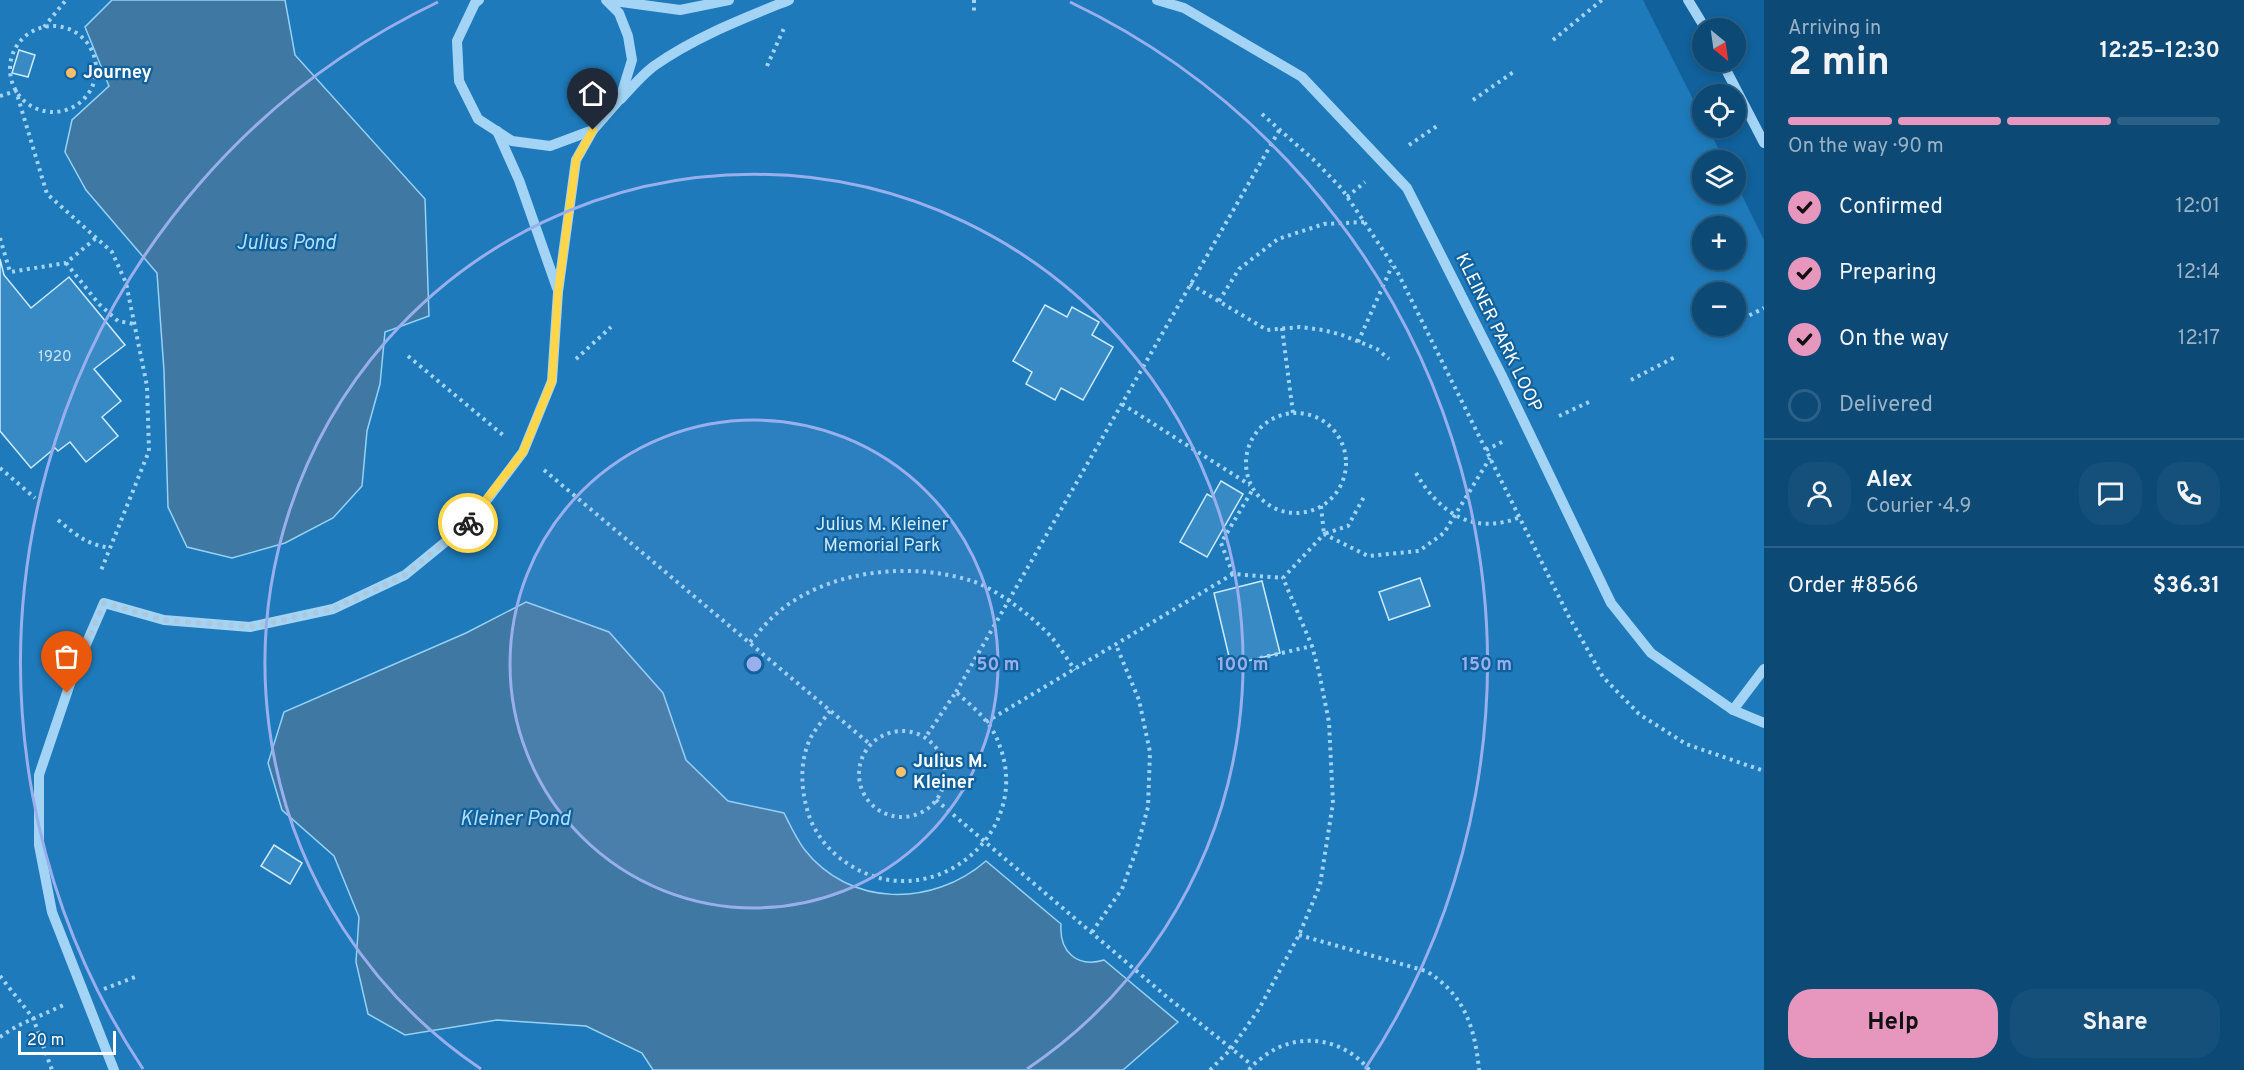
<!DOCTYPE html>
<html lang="en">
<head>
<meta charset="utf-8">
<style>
	body { margin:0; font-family:Overpass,sans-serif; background:#15507a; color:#f1f3f6; height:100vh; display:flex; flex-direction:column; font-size:22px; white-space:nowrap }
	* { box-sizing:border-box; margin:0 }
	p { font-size:20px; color:#9ab2c5 }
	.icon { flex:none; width:33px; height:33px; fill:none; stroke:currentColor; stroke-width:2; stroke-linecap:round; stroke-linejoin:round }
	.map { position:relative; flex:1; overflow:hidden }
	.side { display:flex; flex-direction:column; background:#0c4975; width:480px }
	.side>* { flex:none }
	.needle { width:39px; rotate:151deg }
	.fabs { position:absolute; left:1692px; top:18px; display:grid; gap:12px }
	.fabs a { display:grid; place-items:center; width:54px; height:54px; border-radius:50%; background:#0c4975; box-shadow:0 3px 9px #0003,0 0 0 2px #2c6187; font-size:30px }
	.scale { position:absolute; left:18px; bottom:15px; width:98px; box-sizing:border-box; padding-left:6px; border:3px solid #fff; border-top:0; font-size:16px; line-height:21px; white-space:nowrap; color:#fff; -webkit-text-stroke:4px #10619c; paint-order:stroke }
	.pin { position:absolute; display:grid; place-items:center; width:51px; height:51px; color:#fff; margin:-62px -26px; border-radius:50% 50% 50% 0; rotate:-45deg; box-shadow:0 0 6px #0007 }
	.pin .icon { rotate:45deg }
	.courier { position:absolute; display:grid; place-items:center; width:60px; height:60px; margin:-30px; border:4px solid #ffd54a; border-radius:50%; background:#fff; color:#222; box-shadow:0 2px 8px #0007 }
	.headline em { font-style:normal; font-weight:700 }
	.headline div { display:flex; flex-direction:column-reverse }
	.headline { display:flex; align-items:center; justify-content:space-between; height:102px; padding:0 24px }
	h1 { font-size:39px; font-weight:700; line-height:45px }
	.bar { display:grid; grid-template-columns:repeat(4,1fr); gap:9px 6px; align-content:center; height:72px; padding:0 24px }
	.bar i { height:8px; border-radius:4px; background:#2c6187 }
	.bar .current { background:#e797bd }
	.bar p { grid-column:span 4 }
	.line { display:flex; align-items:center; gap:15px; padding:0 24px; border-top:2px solid #2c6187 }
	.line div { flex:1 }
	.round { display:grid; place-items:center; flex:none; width:63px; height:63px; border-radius:24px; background:#15507a }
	ol { padding:0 24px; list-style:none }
	li { display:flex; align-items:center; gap:18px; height:66px }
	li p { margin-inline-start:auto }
	li .icon { padding:6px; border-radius:50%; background:#e797bd; color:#111; stroke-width:4 }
	li:last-child { color:#9ab2c5 }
	li i { width:33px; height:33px; border:3px solid #2c6187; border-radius:50% }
	.action { display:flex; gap:12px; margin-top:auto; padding:12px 24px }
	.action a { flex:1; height:69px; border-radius:24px; background:#e797bd; color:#111; font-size:24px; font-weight:700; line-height:69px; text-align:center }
	.action a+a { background:#15507a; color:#f1f3f6 }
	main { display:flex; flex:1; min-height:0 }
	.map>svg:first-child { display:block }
	.green { fill:#1e7aba; fill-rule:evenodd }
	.water { fill:#3f78a2; stroke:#96d1f8; stroke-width:1.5 }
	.building { fill:#388ac4; stroke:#cdeafe; stroke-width:1.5 }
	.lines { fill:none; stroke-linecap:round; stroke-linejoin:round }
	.path { stroke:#a4d4f5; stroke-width:4; stroke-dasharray:3 4.5; stroke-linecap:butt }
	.minor { stroke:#a4d4f5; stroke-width:10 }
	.done { stroke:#abc8dc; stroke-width:6; stroke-dasharray:0 10.8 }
	.route { stroke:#ffd54a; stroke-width:8 }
	.ring { fill:none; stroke:#99afed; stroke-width:3 }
	.poi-dot { fill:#ffbf68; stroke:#10619c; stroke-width:2 }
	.labels { text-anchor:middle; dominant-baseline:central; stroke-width:4.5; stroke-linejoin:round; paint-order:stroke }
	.number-label { font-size:15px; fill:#cde2f0 }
	.poi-label { font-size:18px; font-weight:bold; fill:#fff; stroke:#10619c; text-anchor:start }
	.street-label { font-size:18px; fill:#fff; stroke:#10619c }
	.park-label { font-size:18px; fill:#cdeafe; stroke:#10619c }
	.water-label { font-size:20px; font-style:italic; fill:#b1ddfb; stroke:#10619c }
	.centre { fill:#99afed; stroke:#10619c; stroke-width:3 }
	.ring-label { font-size:18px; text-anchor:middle; font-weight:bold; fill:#99afed; stroke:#10619c; stroke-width:4.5; stroke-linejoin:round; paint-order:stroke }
</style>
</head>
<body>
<main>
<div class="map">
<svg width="1764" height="1070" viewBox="0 0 1764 1070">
	<rect width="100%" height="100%" fill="#10619c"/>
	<path class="green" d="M0,0H1643L1702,117V128H1708L1724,160H1702V194H1736V183L1764,240V1070H0ZM1702,226H1736V260H1702ZM1702,292H1736V326H1702Z"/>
	<g class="water">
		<path d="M112,0H285L295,55L425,199L429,316L385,332L380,384L367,431L362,486L333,518L285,543L232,558L187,547L168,507L164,371L157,273L86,190L65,152L72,120L109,86L85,27Z"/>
		<path d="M526,602L609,632L663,693L686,760L728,801L784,813C790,825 796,838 804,849C850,908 933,907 986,861L1061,924C1059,952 1077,968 1104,960L1178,1022L1123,1070H653L642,1053L586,1026L497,1020L405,1035L368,1014L356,962L359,917L334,856L282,810L268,763L284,712L466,633Z"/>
	</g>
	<g class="building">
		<path d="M19,50L35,55L28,77L12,73Z"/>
		<path d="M0,259L4,275L31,308L69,277L125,345L94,369L121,401L102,417L118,436L86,462L70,442L58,451L55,448L31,468L0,431Z"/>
		<path d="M1045,305L1067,317L1072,307L1099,322L1092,335L1113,347L1083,400L1061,388L1055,400L1026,384L1032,372L1013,361Z"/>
		<path d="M1221,481L1243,494L1207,557L1180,542L1207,494L1212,497Z"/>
		<path d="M1420,578L1430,606L1389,620L1379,592Z"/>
		<path d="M1262,581L1280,653L1231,665L1214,593Z"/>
		<path d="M274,845L302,863L290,884L261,866Z"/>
	</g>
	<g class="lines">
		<g class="path">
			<path d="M974,0V14"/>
			<circle cx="53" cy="69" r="43"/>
			<path d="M44,27L66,0"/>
			<path d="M1553,40L1602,0"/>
			<path d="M767,66L785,26"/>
			<path d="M0,96L16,91L47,194L112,252L126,283L147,386L149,451L100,573"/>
			<path d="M1473,100L1515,71"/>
			<path d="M1262,114L1316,162L1342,189L1397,271L1568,615L1603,677L1639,714L1686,744L1764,771"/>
			<path d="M1409,145L1437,126"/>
			<path d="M1347,197L1365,182"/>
			<path d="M0,238L10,272L66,263L96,238"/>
			<path d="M66,263L99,304L118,321L134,324"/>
			<path d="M1190,284L1267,330L1300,327L1323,330L1342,335L1377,349L1389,359"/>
			<path d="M1219,301L1239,269L1278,239L1324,224L1364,222"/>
			<path d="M1736,322L1764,308"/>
			<path d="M1282,328L1293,413"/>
			<path d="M1715,333L1729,326"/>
			<path d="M1358,342L1392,266"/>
			<path d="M408,356L503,435"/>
			<path d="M576,359L611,327"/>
			<path d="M1631,380L1677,356"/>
			<path d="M1122,404L1250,485"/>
			<circle cx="1296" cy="463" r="50"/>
			<path d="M1559,416L1589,402"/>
			<path d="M1486,450L1506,440"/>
			<path d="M0,468L35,498"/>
			<path d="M544,470L871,745"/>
			<path d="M1416,473C1439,513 1474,536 1520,517"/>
			<path d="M1321,506L1324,534L1348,526L1365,495"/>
			<path d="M58,520C76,535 86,544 110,548"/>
			<path d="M1233,574L1221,543L1253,489"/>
			<path d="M750,642C758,633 766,623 775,615C825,570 910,561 972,581C997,589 1036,619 1053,639C1061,649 1068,660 1075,670"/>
			<path d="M1260,658L1312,646"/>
			<path d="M956,692L1280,129"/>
			<path d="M830,711C824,719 816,728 811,737C798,763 801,795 811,821C820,841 834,856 853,867C934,915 1034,832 999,744C991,721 973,707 956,692L925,738"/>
			<path d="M986,722L1233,574L1283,578"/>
			<circle cx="902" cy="774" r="43"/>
			<path d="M936,800L1167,997L1252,1065"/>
			<path d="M1092,932L1122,889L1136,851L1148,807L1150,752L1139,700L1116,645"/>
			<path d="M1299,935L1426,971C1464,994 1475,1027 1479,1070"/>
			<path d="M0,976L33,1018L52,1070"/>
			<path d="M104,989L135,977"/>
			<path d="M0,1037L17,1026L66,1004"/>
			<path d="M1210,1070L1231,1049L1259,1009L1299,935L1320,885L1333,803L1329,722L1319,672L1312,646L1283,578L1324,534L1368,556L1419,551L1444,533L1490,458"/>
			<path d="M1249,1070C1253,1064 1258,1061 1263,1057C1296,1031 1343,1037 1369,1070"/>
		</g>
		<g class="minor">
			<path d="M479,0L475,3L457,41L459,81L478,119L512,141L550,146L593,130L620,99L632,60L628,36L619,13L606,0"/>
			<path d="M607,0L680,10L729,0"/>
			<path d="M1157,0L1184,8L1302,77L1407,188L1502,376L1611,603L1651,653L1733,710L1764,723"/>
			<path d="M1688,0L1705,28"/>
			<path d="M1722,62L1764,143"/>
			<path d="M621,99C631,88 642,75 654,66C695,37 742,19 789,0"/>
			<path d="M497,131L519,180L557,288"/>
			<path d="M1733,710L1764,669"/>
			<path d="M114,1070L52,912L39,845V775L74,672L104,603L164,620L250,627L333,609L405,575L471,521L523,452L552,381L558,292L576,160L593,130"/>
		</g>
	</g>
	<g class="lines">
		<path class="done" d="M67,693L74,672L104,603L164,620L250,627L333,609L405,575L468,523"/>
		<path class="route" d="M468,523L523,452L552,381L558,292L576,160L593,130"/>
	</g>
	<circle cx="754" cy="664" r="244" fill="#99afed" fill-opacity=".12"/>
	<g class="ring">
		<circle cx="754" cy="664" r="244"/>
		<path d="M481 1069A489 489 0 1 1 1027 1069"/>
		<path d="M143 1069A733 733 0 0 1 438 2M1070 2A733 733 0 0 1 1365 1069"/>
	</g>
	<g class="poi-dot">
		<circle cx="71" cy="73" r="6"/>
		<circle cx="901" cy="772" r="6"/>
	</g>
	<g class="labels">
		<g class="number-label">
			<text x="55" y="357">1920</text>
		</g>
		<g class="poi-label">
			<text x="83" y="73">Journey</text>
			<text x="913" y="762">Julius M.<tspan x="913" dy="21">Kleiner</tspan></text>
		</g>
		<g class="street-label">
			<text transform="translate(1498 333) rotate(64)">KLEINER PARK LOOP</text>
		</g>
		<g class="park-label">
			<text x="882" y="525">Julius M. Kleiner<tspan x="882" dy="21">Memorial Park</tspan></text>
		</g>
		<g class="water-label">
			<text x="286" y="244">Julius Pond</text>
			<text x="515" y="820">Kleiner Pond</text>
		</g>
	</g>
	<circle cx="754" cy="664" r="9" class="centre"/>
	<g class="ring-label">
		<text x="998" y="670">50 m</text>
		<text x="1243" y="670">100 m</text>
		<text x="1487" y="670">150 m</text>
	</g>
</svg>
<div class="fabs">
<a><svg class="needle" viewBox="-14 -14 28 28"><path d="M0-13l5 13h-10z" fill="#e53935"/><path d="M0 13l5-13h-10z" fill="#9ab2c5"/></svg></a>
<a><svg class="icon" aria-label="locate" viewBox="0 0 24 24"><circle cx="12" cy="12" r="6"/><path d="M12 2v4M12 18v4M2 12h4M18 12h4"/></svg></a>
<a><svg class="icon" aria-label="layers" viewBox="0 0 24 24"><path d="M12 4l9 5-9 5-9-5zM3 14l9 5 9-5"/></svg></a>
<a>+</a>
<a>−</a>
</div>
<div class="scale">20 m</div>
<div class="pin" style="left:67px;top:693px;background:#ea580c"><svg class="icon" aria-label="bag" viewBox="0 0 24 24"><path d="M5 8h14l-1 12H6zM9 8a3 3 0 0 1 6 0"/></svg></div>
<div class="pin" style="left:593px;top:130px;background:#1f2937"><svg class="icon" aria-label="home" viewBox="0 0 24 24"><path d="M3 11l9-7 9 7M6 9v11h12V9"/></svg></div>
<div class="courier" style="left:468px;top:523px"><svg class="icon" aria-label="bike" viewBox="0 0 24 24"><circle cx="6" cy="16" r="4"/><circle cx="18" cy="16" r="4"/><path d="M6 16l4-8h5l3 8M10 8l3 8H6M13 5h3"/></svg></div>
</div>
<section class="side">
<div class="headline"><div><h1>2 min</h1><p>Arriving in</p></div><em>12:25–12:30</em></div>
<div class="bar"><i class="current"></i><i class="current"></i><i class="current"></i><i></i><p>On the way · 90 m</p></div>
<ol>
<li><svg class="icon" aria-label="check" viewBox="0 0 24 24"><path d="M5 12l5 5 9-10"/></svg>Confirmed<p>12:01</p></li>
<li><svg class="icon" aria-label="check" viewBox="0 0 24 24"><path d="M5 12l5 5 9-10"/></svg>Preparing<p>12:14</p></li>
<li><svg class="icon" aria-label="check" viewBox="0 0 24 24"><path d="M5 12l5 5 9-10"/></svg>On the way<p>12:17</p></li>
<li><i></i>Delivered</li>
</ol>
<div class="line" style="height:108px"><a class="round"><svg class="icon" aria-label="person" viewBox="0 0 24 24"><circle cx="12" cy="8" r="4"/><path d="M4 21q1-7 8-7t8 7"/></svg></a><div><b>Alex</b><p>Courier · 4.9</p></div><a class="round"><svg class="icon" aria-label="chat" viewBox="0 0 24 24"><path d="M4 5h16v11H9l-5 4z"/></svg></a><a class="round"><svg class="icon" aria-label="phone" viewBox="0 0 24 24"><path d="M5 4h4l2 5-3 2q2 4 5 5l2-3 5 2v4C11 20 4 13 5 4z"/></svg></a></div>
<div class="line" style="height:78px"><div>Order #8566</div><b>$36.31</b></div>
<div class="action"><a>Help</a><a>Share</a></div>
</section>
</main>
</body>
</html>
